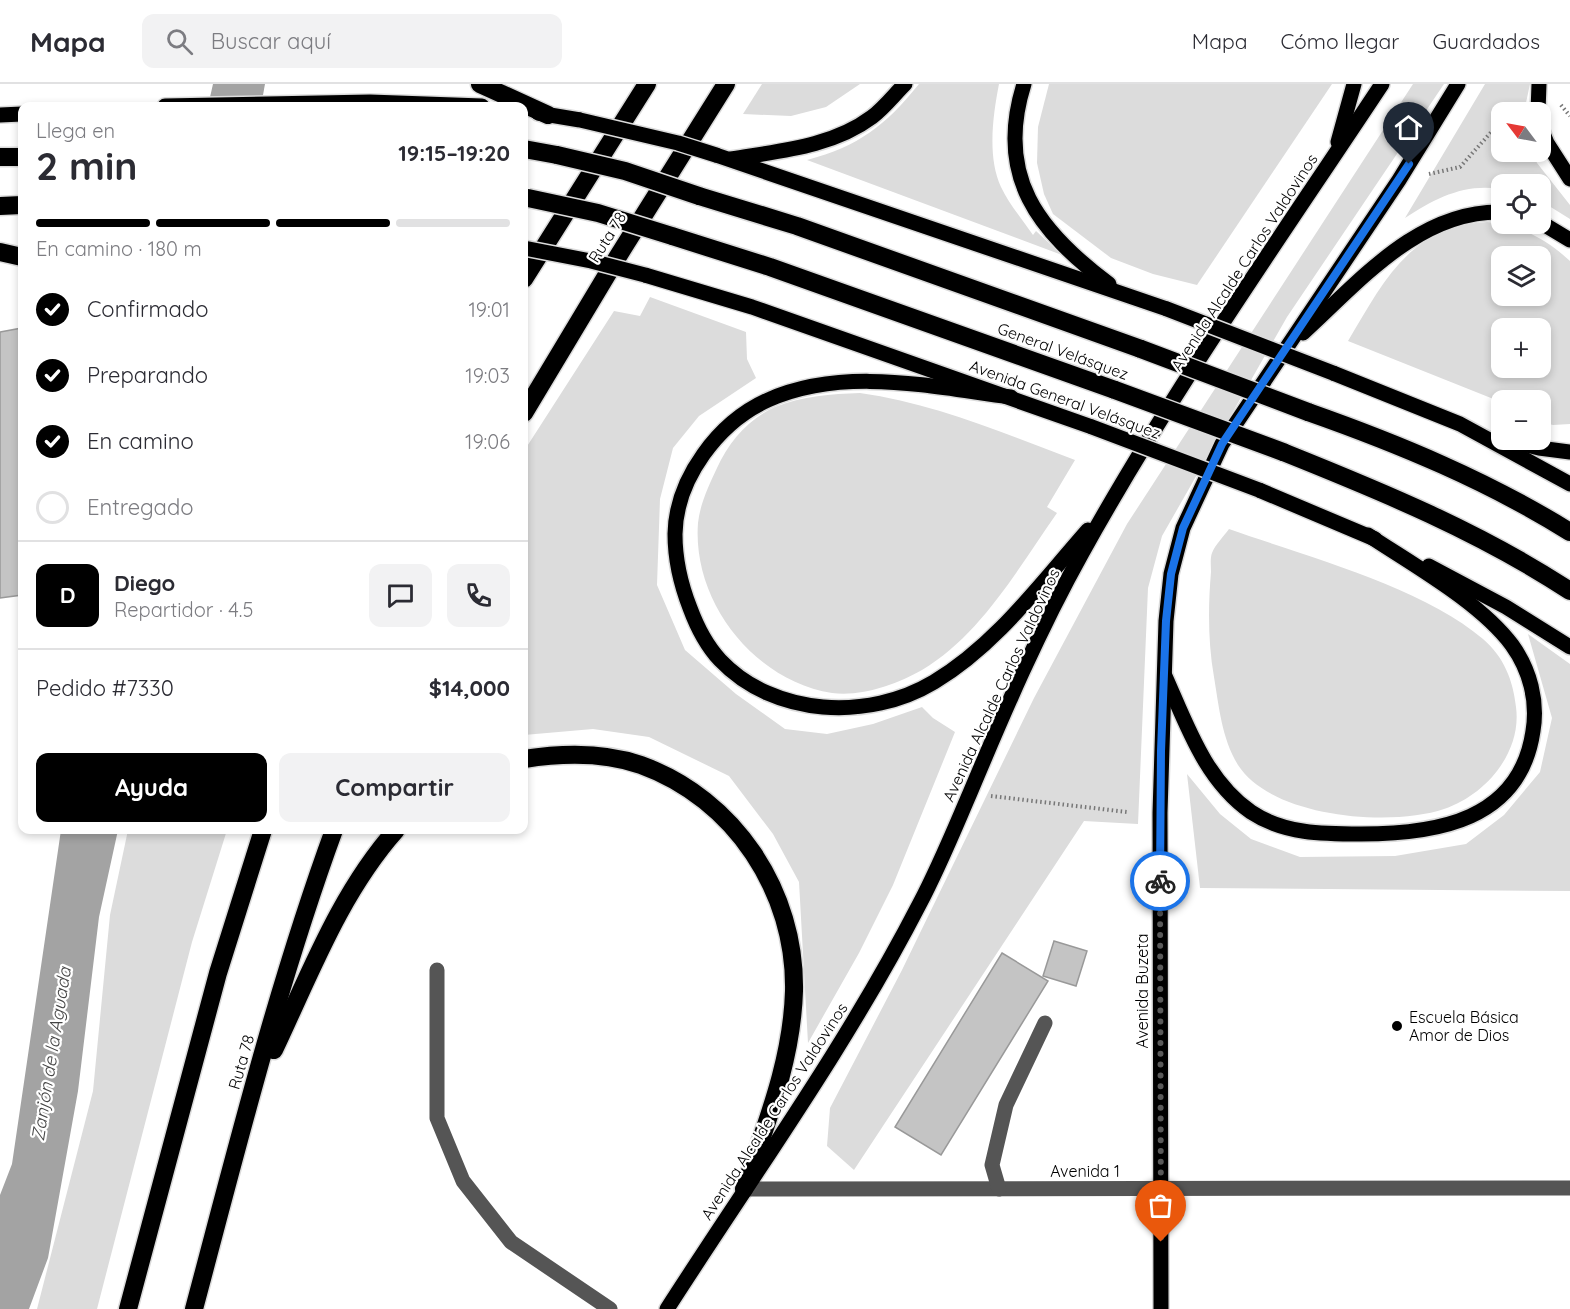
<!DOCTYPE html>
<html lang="es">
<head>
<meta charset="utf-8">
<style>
	body { margin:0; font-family:Quicksand,sans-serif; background:#f2f2f3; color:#2b2b33; height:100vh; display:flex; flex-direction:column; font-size:22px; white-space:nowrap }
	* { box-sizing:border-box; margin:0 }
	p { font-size:20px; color:#7c7c81 }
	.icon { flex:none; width:33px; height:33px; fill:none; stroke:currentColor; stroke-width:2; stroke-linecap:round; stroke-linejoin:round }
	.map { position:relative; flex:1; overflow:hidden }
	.side { position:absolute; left:18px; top:18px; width:510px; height:732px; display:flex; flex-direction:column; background:#fff; border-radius:12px; box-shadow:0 3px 9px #0003 }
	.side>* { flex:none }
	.needle { width:39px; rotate:302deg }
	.controls { position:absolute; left:1491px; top:18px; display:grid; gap:12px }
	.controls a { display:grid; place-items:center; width:60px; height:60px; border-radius:12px; background:#fff; box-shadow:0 3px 9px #0003; font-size:30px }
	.pin { position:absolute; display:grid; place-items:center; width:51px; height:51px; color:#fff; margin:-62px -26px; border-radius:50% 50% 50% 0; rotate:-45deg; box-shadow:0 0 6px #0007 }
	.pin .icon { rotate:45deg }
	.courier { position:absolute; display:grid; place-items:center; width:60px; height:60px; margin:-30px; border:4px solid #1a73e8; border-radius:50%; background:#fff; color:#222; box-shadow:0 2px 8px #0007 }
	.overview em { font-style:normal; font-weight:800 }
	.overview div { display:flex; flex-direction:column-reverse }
	.overview { display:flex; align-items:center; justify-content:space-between; height:102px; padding:0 18px }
	h1 { font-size:39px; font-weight:800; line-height:45px }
	.bar { display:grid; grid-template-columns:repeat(4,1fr); gap:9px 6px; align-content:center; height:72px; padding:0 18px }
	.bar i { height:8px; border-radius:4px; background:#e1e1e2 }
	.bar .active { background:#000 }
	.bar p { grid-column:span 4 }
	.line { display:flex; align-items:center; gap:15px; padding:0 18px; border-top:2px solid #e1e1e2 }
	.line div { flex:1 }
	.round { display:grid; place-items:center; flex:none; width:63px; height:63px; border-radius:12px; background:#f2f2f3 }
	ol { padding:0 18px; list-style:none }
	li { display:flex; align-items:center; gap:18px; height:66px }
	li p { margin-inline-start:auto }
	li .icon { padding:6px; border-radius:50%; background:#000; color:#fff; stroke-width:4 }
	li:last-child { color:#7c7c81 }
	li i { width:33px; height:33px; border:3px solid #e1e1e2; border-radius:50% }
	.action { display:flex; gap:12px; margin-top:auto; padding:12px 18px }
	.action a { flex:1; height:69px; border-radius:12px; background:#000; color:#fff; font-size:24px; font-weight:800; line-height:69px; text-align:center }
	.action a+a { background:#f2f2f3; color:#2b2b33 }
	header { display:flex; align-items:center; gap:36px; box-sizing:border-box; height:84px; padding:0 30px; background:#fff; border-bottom:2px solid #e1e1e2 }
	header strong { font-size:28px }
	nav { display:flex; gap:33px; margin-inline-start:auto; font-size:21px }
	.search { width:420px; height:54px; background:#f2f2f3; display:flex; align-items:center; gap:15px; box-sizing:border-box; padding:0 21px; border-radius:12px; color:#7c7c81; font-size:22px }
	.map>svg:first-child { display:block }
	.green { fill:#dcdcdc; fill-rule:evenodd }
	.water { fill:#a3a3a3 }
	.building { fill:#c4c4c4; stroke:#999; stroke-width:1.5 }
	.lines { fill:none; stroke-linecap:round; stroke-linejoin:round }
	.major-casing { stroke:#dbdbdb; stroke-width:18 }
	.highway-casing { stroke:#dbdbdb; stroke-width:21 }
	.path { stroke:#777; stroke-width:4; stroke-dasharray:1.5 3; stroke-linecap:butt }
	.minor { stroke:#555; stroke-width:15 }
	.major { stroke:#000; stroke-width:15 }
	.highway { stroke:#000; stroke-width:18 }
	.major-bridge-casing { stroke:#dbdbdb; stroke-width:18; stroke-linecap:butt }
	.highway-bridge-casing { stroke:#dbdbdb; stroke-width:21; stroke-linecap:butt }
	.major-bridge { stroke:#000; stroke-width:15 }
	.highway-bridge { stroke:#000; stroke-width:18 }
	.done { stroke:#595959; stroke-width:6; stroke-dasharray:0 10.8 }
	.route { stroke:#1a73e8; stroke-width:8 }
	.poi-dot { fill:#000; stroke:#fff; stroke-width:2 }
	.labels { text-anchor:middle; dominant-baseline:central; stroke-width:4.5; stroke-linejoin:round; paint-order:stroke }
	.street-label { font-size:16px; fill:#000; stroke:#fff }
	.poi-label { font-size:16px; fill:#000; stroke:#fff; text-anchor:start }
	.water-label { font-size:18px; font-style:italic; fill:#444; stroke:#fff }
</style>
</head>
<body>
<header>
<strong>Mapa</strong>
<div class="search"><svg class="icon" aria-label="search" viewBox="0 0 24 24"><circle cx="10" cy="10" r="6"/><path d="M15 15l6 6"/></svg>Buscar aquí</div>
<nav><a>Mapa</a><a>Cómo llegar</a><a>Guardados</a></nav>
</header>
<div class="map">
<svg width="1570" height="1225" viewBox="0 0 1570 1225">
	<rect width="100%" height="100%" fill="#fff"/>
	<g class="green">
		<path d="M762,0H860L826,23L791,32L743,30Z"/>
		<path d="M919,0H999C993,31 987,73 1001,103C1009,120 1022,135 1033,151L1036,147L1062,171L807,76C859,62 885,42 919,0Z"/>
		<path d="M1049,0H1332L1197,201L1153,190L1111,174L1053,130L1044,110L1037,79L1038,43Z"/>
		<path d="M1413,0H1444L1287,233L1162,452L1148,504L1138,740L1084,737L854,1086L827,1062L830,1024L902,886L1034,614L1127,440Z"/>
		<path d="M1485,0H1530L1524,28H1502V68H1532L1537,79L1570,121V135L1541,117L1540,100H1502L1501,105C1465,99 1435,114 1405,134Z"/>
		<path d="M1487,138C1520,141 1546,155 1570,177V340L1553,341L1541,338L1540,316L1501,318L1348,257C1384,197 1409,143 1487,138ZM1502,172H1540V212H1502ZM1502,244H1540V284H1502Z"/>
		<path d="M650,213L746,248L747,275L756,294L699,332L673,364L660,415L657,501L685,566L736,610L785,645L827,650L873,640L922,623L933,634L955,648L893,801L859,869L808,959L799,798L773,750L729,692L649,653L593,645L524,651V367L614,227L640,232Z"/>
		<path d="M860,309C934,319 1005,350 1075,376L1047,423L1057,429C1019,483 981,551 922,586C897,600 862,613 832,609C754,597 692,517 698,439C700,420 709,401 717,384C729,358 748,335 775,323C803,312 831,310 860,309Z"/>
		<path d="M1229,445C1305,472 1423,503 1483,555C1504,573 1513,596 1516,623C1522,668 1486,711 1444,725C1391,743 1272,734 1238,681C1222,655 1219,623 1214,593C1208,559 1208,523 1211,488C1211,482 1210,474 1212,469C1215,461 1224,452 1229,445Z"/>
		<path d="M1528,550L1570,580V807L1200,804L1187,690L1220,730L1251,755L1300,773L1395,772L1466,760L1504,731L1540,688L1552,634Z"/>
		<path d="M128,746H227L192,858L97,1225H37L93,1007L110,831Z"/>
	</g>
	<g class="water">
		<path d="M213,0H265L261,22H208Z"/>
		<path d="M61,746H118L99,833L78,1007L48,1174L29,1225H0V1111L12,1080Z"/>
	</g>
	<g class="building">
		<path d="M22,244V511L0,514V248Z"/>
		<path d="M1054,857L1087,867L1076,902L1043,892Z"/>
		<path d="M1002,869L1048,897L941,1071L895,1043Z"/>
	</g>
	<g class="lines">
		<defs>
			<g id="major">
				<path d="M1024,0C995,92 1038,147 1109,200"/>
				<path d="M165,22L370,18L482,22"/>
				<path d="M1538,28L1539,0"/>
				<path d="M538,29L580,36"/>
				<path d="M0,31L22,30"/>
				<path d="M1540,42L1547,59L1570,95"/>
				<path d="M1338,58L1354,0"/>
				<path d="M716,71L1167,225"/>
				<path d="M731,75C779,67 832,63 872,33C884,24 894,11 905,0"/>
				<path d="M1540,138L1570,156"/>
				<path d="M645,191L752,223L1092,343"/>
				<path d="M1303,249C1360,197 1419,126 1502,128"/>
				<path d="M1333,289L1460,340L1570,400"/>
				<path d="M1011,313C932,303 845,282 768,316C719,338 676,394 675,450C675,476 681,501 690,524C697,543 706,561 720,576C774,633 869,637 934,598C996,561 1041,499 1088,446"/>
				<path d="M1507,356L1539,364L1570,368"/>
				<path d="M1259,406L1375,455"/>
				<path d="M1429,482L1506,523L1570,563"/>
				<path d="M1165,592C1187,641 1205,696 1251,728C1284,750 1323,750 1361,750C1436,750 1520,737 1533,647C1538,617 1530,586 1512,561C1480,518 1413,481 1368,451"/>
				<path d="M667,1225C753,1091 847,961 920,819C939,783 954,746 970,709C1004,628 1039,546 1082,469C1172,307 1280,154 1382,0"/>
				<path d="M1161,1225L1160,729L1166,537L1171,490L1183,444L1222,360L1399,96L1458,0"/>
			</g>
			<g id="highway">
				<path d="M480,0L548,31"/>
				<path d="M524,65L557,71"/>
				<path d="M0,73H22"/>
				<path d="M699,112L797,142L1141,265"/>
				<path d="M0,122L22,121"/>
				<path d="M672,152L770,183L1115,306"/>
				<path d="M0,168L22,173"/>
				<path d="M524,195L647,0"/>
				<path d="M1308,328C1399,360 1488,397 1570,448"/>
				<path d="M524,329L617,174L726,0"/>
				<path d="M1283,368C1383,408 1480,448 1570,507"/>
				<path d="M524,675C562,669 604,668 641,681C735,715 796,808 794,907C792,977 766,1040 744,1105"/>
				<path d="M274,966C310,890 340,809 396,746"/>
				<path d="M128,1225L218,889L263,746"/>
				<path d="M194,1225C237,1064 277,902 334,746"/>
			</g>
		</defs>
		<use href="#major" class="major-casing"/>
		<use href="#highway" class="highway-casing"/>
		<g class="path">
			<path d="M1561,21L1570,32"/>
			<path d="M1508,28L1515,20"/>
			<path d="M1429,90L1460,83L1502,36"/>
			<path d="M991,712L1127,728"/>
		</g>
		<g class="minor">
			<path d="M437,886V1034L463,1097L511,1158L610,1225"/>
			<path d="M744,1105L1570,1104"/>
			<path d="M999,1105L992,1081L1006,1021L1045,939"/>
		</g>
		<use href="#major" class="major"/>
		<use href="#highway" class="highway"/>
		<defs>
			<g id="major-bridge">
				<path d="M580,36L678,59L716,71"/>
				<path d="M524,164L591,177L645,191"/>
				<path d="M1167,225L1333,289"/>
				<path d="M1092,343L1259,406"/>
			</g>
			<g id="highway-bridge">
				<path d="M557,71L625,87L699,112"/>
				<path d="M528,114L598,129L672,152"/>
				<path d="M1141,265L1308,328"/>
				<path d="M1115,306L1283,368"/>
			</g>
		</defs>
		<use href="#major-bridge" class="major-bridge-casing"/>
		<use href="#highway-bridge" class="highway-bridge-casing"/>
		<use href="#major-bridge" class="major-bridge"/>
		<use href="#highway-bridge" class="highway-bridge"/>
	</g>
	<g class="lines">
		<path class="done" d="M1160,797L1161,1158"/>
		<path class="route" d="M1160,797L1161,667L1166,537L1171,490L1183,444L1222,360L1409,80"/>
	</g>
	<circle class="poi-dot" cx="1397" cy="942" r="6"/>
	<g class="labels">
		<g class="street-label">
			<text transform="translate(607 153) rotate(-58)">Ruta 78</text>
			<text transform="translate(1244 178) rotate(-57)">Avenida Alcalde Carlos Valdovinos</text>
			<text transform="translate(1063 267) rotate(20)">General Velásquez</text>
			<text transform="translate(1065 315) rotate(20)">Avenida General Velásquez</text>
			<text transform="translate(1001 601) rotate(-65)">Avenida Alcalde Carlos Valdovinos</text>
			<text transform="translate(1142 907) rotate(-90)">Avenida Buzeta</text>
			<text transform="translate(241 978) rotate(-74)">Ruta 78</text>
			<text transform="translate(774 1027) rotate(-57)">Avenida Alcalde Carlos Valdovinos</text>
			<text x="1085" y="1087">Avenida 1</text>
		</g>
		<g class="poi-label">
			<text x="1409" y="933">Escuela Básica<tspan x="1409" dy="18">Amor de Dios</tspan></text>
		</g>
		<g class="water-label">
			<text transform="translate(51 970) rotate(-81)">Zanjón de la Aguada</text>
		</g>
	</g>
</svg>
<div class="controls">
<a><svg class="needle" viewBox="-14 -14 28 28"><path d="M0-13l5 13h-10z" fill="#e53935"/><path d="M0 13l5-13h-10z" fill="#7c7c81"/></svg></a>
<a><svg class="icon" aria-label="locate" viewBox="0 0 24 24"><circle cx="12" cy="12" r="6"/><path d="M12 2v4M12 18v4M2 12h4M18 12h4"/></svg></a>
<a><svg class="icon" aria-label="layers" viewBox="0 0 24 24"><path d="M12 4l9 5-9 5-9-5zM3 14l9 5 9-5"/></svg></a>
<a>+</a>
<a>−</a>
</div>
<div class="pin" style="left:1161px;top:1158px;background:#ea580c"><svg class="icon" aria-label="bag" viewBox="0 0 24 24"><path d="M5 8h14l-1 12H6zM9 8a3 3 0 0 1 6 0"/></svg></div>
<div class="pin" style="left:1409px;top:80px;background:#1f2937"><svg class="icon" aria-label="home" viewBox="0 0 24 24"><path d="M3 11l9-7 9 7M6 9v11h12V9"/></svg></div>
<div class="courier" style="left:1160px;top:797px"><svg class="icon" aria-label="bike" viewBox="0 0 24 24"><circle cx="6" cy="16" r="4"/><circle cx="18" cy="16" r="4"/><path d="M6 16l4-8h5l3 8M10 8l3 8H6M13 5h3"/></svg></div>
<section class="side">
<div class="overview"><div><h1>2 min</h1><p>Llega en</p></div><em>19:15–19:20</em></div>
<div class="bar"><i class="active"></i><i class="active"></i><i class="active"></i><i></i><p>En camino · 180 m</p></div>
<ol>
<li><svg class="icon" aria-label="check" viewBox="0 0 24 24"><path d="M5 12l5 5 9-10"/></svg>Confirmado<p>19:01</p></li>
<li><svg class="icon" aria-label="check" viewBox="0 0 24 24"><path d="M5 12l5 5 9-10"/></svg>Preparando<p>19:03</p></li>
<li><svg class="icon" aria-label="check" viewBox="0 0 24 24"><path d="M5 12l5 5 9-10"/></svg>En camino<p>19:06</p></li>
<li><i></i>Entregado</li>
</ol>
<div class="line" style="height:108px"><b class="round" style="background:#000;color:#fff">D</b><div><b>Diego</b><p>Repartidor · 4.5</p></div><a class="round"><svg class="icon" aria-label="chat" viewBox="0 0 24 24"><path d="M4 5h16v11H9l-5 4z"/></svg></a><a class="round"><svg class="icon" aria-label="phone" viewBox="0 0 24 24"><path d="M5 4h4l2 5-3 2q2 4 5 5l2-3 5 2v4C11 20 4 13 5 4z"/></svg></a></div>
<div class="line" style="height:78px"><div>Pedido #7330</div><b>$14,000</b></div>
<div class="action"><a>Ayuda</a><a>Compartir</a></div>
</section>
</div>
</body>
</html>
